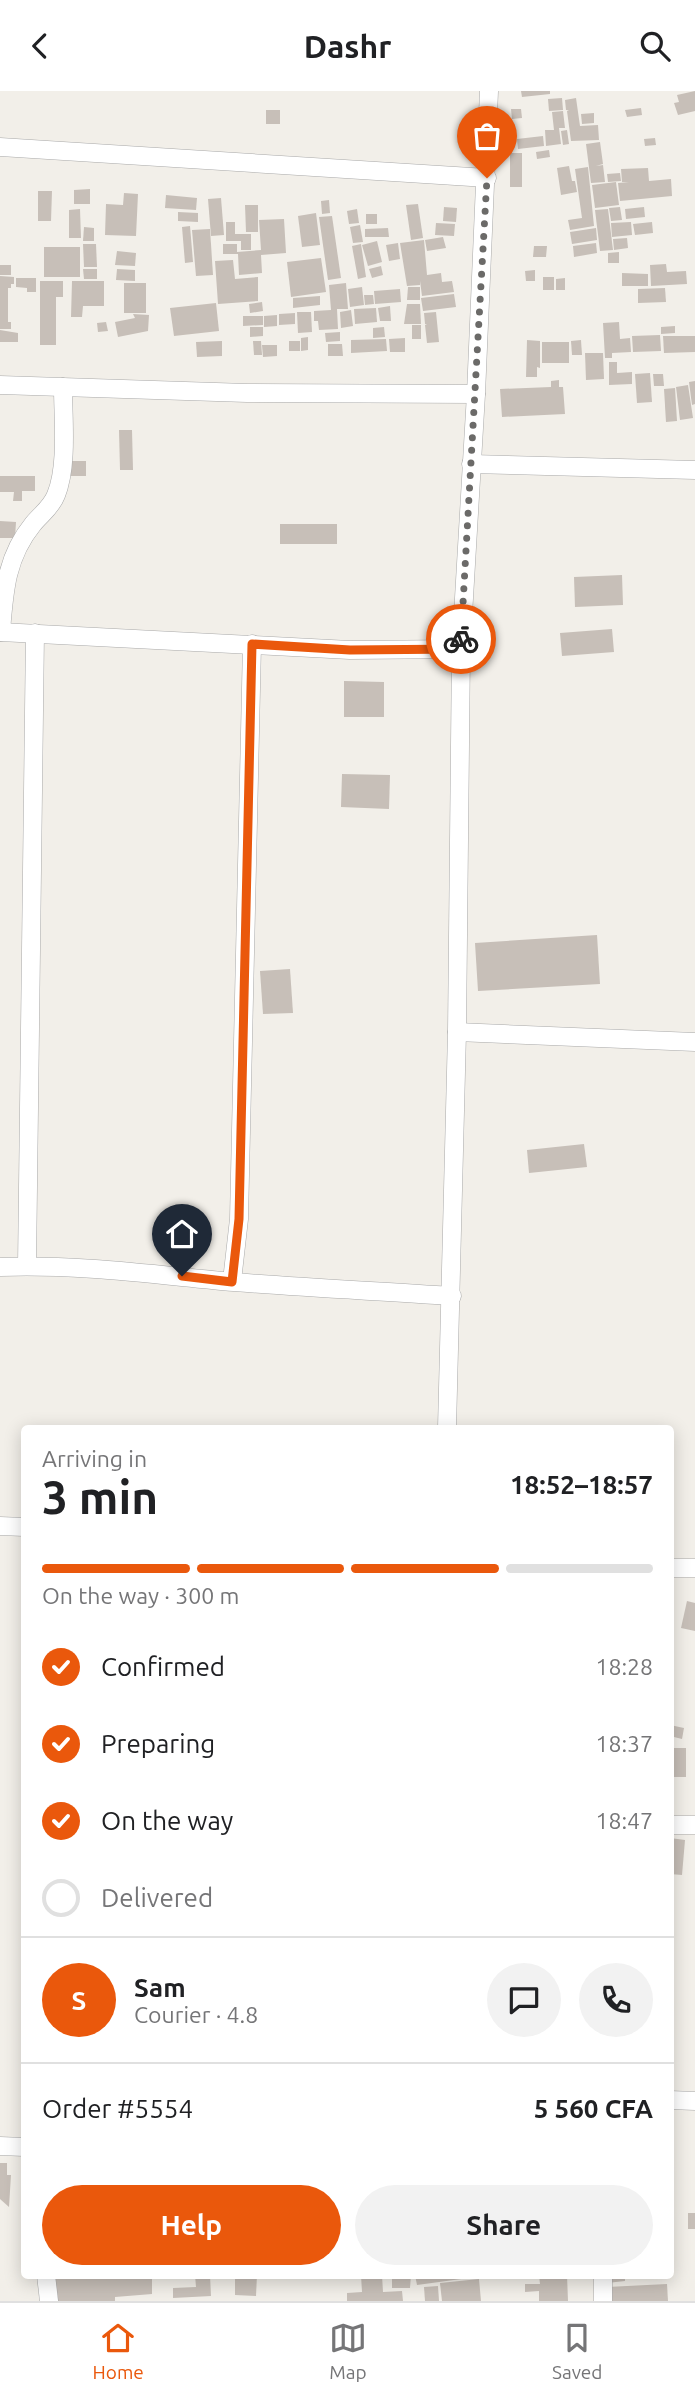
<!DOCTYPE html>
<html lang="en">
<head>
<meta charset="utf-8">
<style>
	body { margin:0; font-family:Ubuntu,sans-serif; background:#f2f2f2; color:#202124; height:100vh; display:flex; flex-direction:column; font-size:26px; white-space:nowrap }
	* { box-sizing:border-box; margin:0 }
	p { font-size:23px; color:#757577 }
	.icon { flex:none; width:38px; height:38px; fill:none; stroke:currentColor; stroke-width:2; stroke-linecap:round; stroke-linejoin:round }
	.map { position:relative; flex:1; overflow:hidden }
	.panel { position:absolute; left:21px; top:1334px; width:653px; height:854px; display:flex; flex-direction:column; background:#fff; border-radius:7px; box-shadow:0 4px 18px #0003 }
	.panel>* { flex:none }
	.pin { position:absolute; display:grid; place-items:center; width:60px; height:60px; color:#fff; margin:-72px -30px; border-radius:50% 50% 50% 0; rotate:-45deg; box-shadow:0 0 7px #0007 }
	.pin .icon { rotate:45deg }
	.courier { position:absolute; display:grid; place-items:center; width:70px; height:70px; margin:-35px; border:5px solid #ea580c; border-radius:50%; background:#fff; color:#222; box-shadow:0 2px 9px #0007 }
	.headline em { font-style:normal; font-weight:700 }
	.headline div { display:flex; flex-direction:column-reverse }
	.headline { display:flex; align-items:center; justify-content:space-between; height:119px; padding:0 21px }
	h1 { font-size:46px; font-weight:700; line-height:52px }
	.bar { display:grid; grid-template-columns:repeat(4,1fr); gap:10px 7px; align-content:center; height:84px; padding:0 21px }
	.bar i { height:9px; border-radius:5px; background:#e0e0e0 }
	.bar .active { background:#ea580c }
	.bar p { grid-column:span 4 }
	.line { display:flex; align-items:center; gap:18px; padding:0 21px; border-top:2px solid #e0e0e0 }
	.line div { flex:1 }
	.round { display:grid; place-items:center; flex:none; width:74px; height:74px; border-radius:37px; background:#f2f2f2 }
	ol { padding:0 21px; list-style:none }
	li { display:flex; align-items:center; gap:21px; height:77px }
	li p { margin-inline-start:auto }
	li .icon { padding:7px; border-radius:50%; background:#ea580c; color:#fff; stroke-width:4 }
	li:last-child { color:#757577 }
	li i { width:38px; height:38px; border:4px solid #e0e0e0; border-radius:50% }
	.cta { display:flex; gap:14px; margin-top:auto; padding:14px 21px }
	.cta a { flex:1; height:80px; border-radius:42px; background:#ea580c; color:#fff; font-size:28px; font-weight:700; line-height:80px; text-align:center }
	.cta a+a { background:#f2f2f2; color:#202124 }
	header { display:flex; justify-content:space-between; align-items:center; height:91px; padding:0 21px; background:#fff; font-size:32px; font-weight:700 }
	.dock { display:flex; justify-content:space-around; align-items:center; height:98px; border-top:2px solid #e0e0e0; background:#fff; font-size:19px; color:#757577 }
	.dock a { display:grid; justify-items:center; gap:4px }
	.dock .active { color:#ea580c }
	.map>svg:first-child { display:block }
	.building { fill:#c7bfb8 }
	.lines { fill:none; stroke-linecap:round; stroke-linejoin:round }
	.street-casing { stroke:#a9a9a9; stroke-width:19 }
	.street { stroke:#fff; stroke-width:18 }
	.done { stroke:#6b6a68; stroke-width:7; stroke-dasharray:0 12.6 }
	.route { stroke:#ea580c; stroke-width:9 }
</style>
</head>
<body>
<header><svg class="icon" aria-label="back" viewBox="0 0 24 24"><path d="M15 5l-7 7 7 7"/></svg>Dashr<svg class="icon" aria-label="search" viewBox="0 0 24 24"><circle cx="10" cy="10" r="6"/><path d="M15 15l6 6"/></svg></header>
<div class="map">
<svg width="695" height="2210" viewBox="0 0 695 2210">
	<rect width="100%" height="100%" fill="#f2efe9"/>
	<g class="building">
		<path d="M521,0H550V3L522,6Z"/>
		<path d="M695,0V20L678,24L674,12L679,11L677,4Z"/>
		<path d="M562,7L563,19L549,20L548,8Z"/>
		<path d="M576,7L580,35L598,34L599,49L571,50L567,20L569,19H566L565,9Z"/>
		<path d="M641,17L642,24L627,26L625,19Z"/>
		<path d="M511,18H521L522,27L512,28Z"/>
		<rect x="266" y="19" width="14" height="14"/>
		<path d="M563,20L565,37H559L561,53L546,55L545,39H554L552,21Z"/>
		<path d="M594,22V32L582,33L581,23Z"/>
		<path d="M567,39L569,53L563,54L561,40Z"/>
		<path d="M543,45L544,55L518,58L517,48Z"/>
		<path d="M655,47L656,54L645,55L644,48Z"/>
		<path d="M600,51L603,73L596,75L603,74L605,91L591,92L586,53Z"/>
		<path d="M549,59L550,66L537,68L536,61Z"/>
		<rect x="510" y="62" width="12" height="34"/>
		<path d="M569,75L572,90H575L577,101L561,104L557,77Z"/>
		<path d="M588,76L594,135L570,139L568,129L582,127L575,78Z"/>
		<path d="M648,77L649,90L671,88L672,105L620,110L618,92L629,91H622L621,78Z"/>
		<path d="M620,82L621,90L608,91L607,83Z"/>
		<path d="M616,91L619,114L595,117L592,94Z"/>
		<path d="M90,98V113H74V99Z"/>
		<path d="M38,100H52L51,130H38Z"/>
		<path d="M124,102L138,103L136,145L105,144L106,113L123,114Z"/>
		<path d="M166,104L197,107L196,119L165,117Z"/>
		<path d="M221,107L224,144L211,145L208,108Z"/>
		<path d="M329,109L330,122L322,123L321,110Z"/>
		<path d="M418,113L423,147L411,149L406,114Z"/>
		<path d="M245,114H258V141H246Z"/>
		<path d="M444,116L457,117L456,131L443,130Z"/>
		<path d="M620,116L622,129L611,130L609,117Z"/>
		<path d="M644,116L645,126L626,128L625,118Z"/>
		<path d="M80,118L81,147H69V119Z"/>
		<path d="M357,118L359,132L349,133L347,120Z"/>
		<path d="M608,118L613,159L600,160L595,119Z"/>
		<path d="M178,121L198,122V131L178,130Z"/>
		<path d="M316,122L320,154L302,156L298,125Z"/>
		<rect x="366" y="123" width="11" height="10"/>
		<path d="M332,125L341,187L328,189L319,126Z"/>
		<path d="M284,128L286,162L261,164L262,182L239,184L238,163H223V153H237V161L261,159L259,129Z"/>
		<path d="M226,131H235V143H251V159H241V150H226Z"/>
		<path d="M631,131L632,144L612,146L611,132Z"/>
		<path d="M652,131L653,142L635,144L633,133Z"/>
		<path d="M436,132L455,133L454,145L435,144Z"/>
		<path d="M360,134L363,151L353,152L350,136Z"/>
		<path d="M190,135L193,171L185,172L182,136Z"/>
		<path d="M84,136L94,137V150H83Z"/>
		<path d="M388,137L389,146H365V138Z"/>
		<path d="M596,137L597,149L572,153L570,141Z"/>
		<path d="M210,138L213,184L196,185L192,139Z"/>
		<path d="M443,146L446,157L427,160L425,149Z"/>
		<path d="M627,147L628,157L614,159L613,148Z"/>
		<path d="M424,149L427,184L441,182L442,191L452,190L454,201L422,205L420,190V194L407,195L400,152Z"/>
		<path d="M377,150L382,171L368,175L362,154Z"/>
		<path d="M398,152L400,168L389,170L386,154Z"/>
		<path d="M596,152L597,162L574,166L573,155Z"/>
		<path d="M83,153H96L97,176H84Z"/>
		<path d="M361,153L366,186L358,188L352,155Z"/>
		<path d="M534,155H547L546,166H533Z"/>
		<rect x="44" y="156" width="36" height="30"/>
		<path d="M117,160L136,162L135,175L115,174Z"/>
		<path d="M619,161V172H608V162Z"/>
		<path d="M321,167L326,201L291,206L287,171Z"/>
		<path d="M233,169L235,188L258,186V210L218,213L215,170Z"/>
		<path d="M666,173L667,181L686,180L687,193L651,195L650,174Z"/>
		<rect x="0" y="174" width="11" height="10"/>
		<path d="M381,175L383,184L372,187L369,178Z"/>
		<path d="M83,178H97V188H84Z"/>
		<path d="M117,178L135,179V190L116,189Z"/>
		<path d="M535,179V190H526L525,180Z"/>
		<path d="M622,182L648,183V195H622Z"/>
		<path d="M0,185L14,186V193H11V197H8V231H11V238H0Z"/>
		<rect x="543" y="186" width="11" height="13"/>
		<path d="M16,187H36V201H27V197L16,196Z"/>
		<path d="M565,187V199H556V188Z"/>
		<path d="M40,190H63V206H56V254H40Z"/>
		<path d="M72,190H104V215H83L82,226H71Z"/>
		<rect x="124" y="192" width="22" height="30"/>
		<path d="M346,192L348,218H337L338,238L319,239L318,230H314V220L331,219L329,194Z"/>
		<path d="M362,196L364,214L350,216L348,198Z"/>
		<path d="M408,196H420V209H407Z"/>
		<path d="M665,197L666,211L638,212V198Z"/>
		<path d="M400,198L401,211L375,213L374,200Z"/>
		<path d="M454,203L456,216L423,220L421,207Z"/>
		<path d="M364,204H373L374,213L365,214Z"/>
		<path d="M320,205V214L293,217V207Z"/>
		<path d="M262,211L263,220L250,222L249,213Z"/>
		<path d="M216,212L219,240L174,245L170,217Z"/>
		<path d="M407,213H420L421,233H404Z"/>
		<path d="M390,215L391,230H380L378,217Z"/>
		<path d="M376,217L377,231L355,233L354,218Z"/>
		<path d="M351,219L353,235L341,237L340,221Z"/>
		<path d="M297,221H311L312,241L298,242Z"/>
		<path d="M436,221L439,251L427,252L425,234L427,233H425L424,222Z"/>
		<path d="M295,222V233L279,234V223Z"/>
		<path d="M133,223L149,224L148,240L118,246L115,231L135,227Z"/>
		<path d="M277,224V235L264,236V225Z"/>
		<path d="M243,225H263V234L243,235Z"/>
		<path d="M106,231L108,240L98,241L97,232Z"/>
		<path d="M619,231L620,248L630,247L631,261L612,262V267H605L603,232Z"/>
		<rect x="412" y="234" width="9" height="14"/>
		<path d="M675,235V242L661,243V236Z"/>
		<path d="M250,236H263V245L250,246Z"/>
		<path d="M384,236L385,246L373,247V237Z"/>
		<path d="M0,239L18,242V251H0Z"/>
		<path d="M340,241V250L326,251L325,242Z"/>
		<path d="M660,244L661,260L633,261L632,245Z"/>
		<path d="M663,245H695V261L664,262Z"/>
		<path d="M308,246V259L301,260V247Z"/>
		<path d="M405,247V261H390L389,248Z"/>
		<path d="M386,248L387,260L351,262V249Z"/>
		<path d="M527,249L540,250V277L537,276V286H526Z"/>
		<path d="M581,249L582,264H572L571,250Z"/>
		<path d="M222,250V265L197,266L196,251Z"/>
		<path d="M253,250H261L262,264H254Z"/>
		<rect x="289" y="250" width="11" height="10"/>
		<rect x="542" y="251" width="27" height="21"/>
		<path d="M328,253H342L343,265H328Z"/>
		<path d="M262,254H277V265L263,266Z"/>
		<path d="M585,262H603L604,288L586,289Z"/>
		<path d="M609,271H617V282L632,281V293L609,294Z"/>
		<path d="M650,282L652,311L637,312L635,283Z"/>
		<path d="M653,283H663L664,295H654Z"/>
		<path d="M559,289V296H563L565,323L502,326L500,298L551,296V290Z"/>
		<path d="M695,290V313L692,314L689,291Z"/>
		<path d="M688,294L693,327L680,329L676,296Z"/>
		<path d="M675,297L677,330L666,331L664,298Z"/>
		<path d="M119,339H132L133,379H120Z"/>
		<rect x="70" y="370" width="16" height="15"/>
		<path d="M0,385H35V400H22V410H13L14,401H0Z"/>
		<path d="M0,430L16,431L15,447H0Z"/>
		<rect x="280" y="433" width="57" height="20"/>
		<path d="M622,484L623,514L575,516L574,486Z"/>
		<path d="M612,538L614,561L562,565L560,542Z"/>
		<path d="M344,590L384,591V626H344Z"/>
		<path d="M342,683L390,684L389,718L341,716Z"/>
		<path d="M597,844L600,893L478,900L475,852Z"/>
		<path d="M290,878L293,922L263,923L260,880Z"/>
		<path d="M584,1053L587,1076L529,1082L527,1059Z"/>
		<path d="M687,1510L695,1512V1540L681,1537Z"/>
		<path d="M670,1634L684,1637L682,1648L670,1645Z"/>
		<rect x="672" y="1657" width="14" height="29"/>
		<path d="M670,1747L685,1749L682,1784L670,1783Z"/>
		<path d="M0,2072H7V2084H11L9,2116L0,2108Z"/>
		<rect x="688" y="2122" width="7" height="16"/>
		<path d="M94,2184H158L159,2186H152V2203L115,2206V2210H50L47,2188L95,2187Z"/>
		<path d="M195,2184H210L211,2205L173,2207V2197L196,2196Z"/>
		<path d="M235,2184H257L256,2205L235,2204Z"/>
		<path d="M361,2184H382L383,2201L402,2200L403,2210H347V2202L362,2201Z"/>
		<path d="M392,2184H411L410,2197H392Z"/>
		<path d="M415,2184H476V2186L417,2194Z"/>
		<path d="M539,2184H567L568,2210H539V2200L525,2201V2193H540Z"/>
		<path d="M606,2184H625V2190L607,2192Z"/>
		<path d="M479,2188L481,2210H442L440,2192Z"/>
		<path d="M667,2193L668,2210H608L607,2196Z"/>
		<path d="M438,2195L439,2210H425L424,2196Z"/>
	</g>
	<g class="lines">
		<defs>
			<g id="street">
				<path d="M0,56L487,87"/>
				<path d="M0,294L247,302L476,303"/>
				<path d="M471,373L695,379"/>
				<path d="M0,541L350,559L461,558"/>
				<path d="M1,541C4,501 6,466 33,433C41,423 51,417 56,404C68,375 63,327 63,296"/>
				<path d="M457,941L695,951"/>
				<path d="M27,1175L35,542"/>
				<path d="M0,1176C78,1173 156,1184 234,1191C306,1197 379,1200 452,1205"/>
				<path d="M232,1190L239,1128L252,553"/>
				<path d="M447,1337L457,941L461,558L476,303L489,0"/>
				<path d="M0,1435L24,1436"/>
				<path d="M670,1477H695"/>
				<path d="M670,1734H695"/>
				<path d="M670,2009L695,2010"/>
				<path d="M0,2055L24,2056"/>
				<path d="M46,2184L49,2210"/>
				<path d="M603,2210V2184"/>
			</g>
		</defs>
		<use href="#street" class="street-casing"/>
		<use href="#street" class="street"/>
	</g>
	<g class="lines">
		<path class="done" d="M461,548L487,87"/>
		<path class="route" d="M182,1185L232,1191L239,1128L252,553L350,559L461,558V548"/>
	</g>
</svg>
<div class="pin" style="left:487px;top:87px;background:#ea580c"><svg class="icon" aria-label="bag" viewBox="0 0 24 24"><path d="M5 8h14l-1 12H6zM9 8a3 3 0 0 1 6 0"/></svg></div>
<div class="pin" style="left:182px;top:1185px;background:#1f2937"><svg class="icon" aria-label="home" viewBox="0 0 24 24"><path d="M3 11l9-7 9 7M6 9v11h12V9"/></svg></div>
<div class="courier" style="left:461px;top:548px"><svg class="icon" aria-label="bike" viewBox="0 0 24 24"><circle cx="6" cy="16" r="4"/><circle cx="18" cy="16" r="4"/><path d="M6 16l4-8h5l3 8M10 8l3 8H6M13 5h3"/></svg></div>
<section class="panel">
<div class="headline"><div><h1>3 min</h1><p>Arriving in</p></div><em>18:52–18:57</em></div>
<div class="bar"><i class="active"></i><i class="active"></i><i class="active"></i><i></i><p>On the way · 300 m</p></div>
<ol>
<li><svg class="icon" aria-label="check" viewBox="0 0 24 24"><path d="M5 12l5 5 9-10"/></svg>Confirmed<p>18:28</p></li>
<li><svg class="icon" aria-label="check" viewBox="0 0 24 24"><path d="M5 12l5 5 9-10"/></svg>Preparing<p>18:37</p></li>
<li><svg class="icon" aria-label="check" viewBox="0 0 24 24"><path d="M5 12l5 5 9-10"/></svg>On the way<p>18:47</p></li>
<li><i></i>Delivered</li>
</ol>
<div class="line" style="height:126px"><b class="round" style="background:#ea580c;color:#fff">S</b><div><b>Sam</b><p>Courier · 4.8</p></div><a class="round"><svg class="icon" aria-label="chat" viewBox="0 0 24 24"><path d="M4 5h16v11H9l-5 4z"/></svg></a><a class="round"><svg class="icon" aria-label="phone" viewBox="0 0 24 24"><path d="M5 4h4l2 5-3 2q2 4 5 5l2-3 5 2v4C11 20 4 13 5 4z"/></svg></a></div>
<div class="line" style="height:91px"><div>Order #5554</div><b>5 560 CFA</b></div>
<div class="cta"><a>Help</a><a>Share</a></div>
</section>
</div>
<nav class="dock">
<a class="active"><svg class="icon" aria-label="home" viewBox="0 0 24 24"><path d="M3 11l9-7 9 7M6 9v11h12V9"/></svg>Home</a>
<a><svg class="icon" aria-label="map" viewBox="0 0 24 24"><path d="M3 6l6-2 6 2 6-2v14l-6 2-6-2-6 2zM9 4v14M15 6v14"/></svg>Map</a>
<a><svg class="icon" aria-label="saved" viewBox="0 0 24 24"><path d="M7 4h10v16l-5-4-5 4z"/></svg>Saved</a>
</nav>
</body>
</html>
